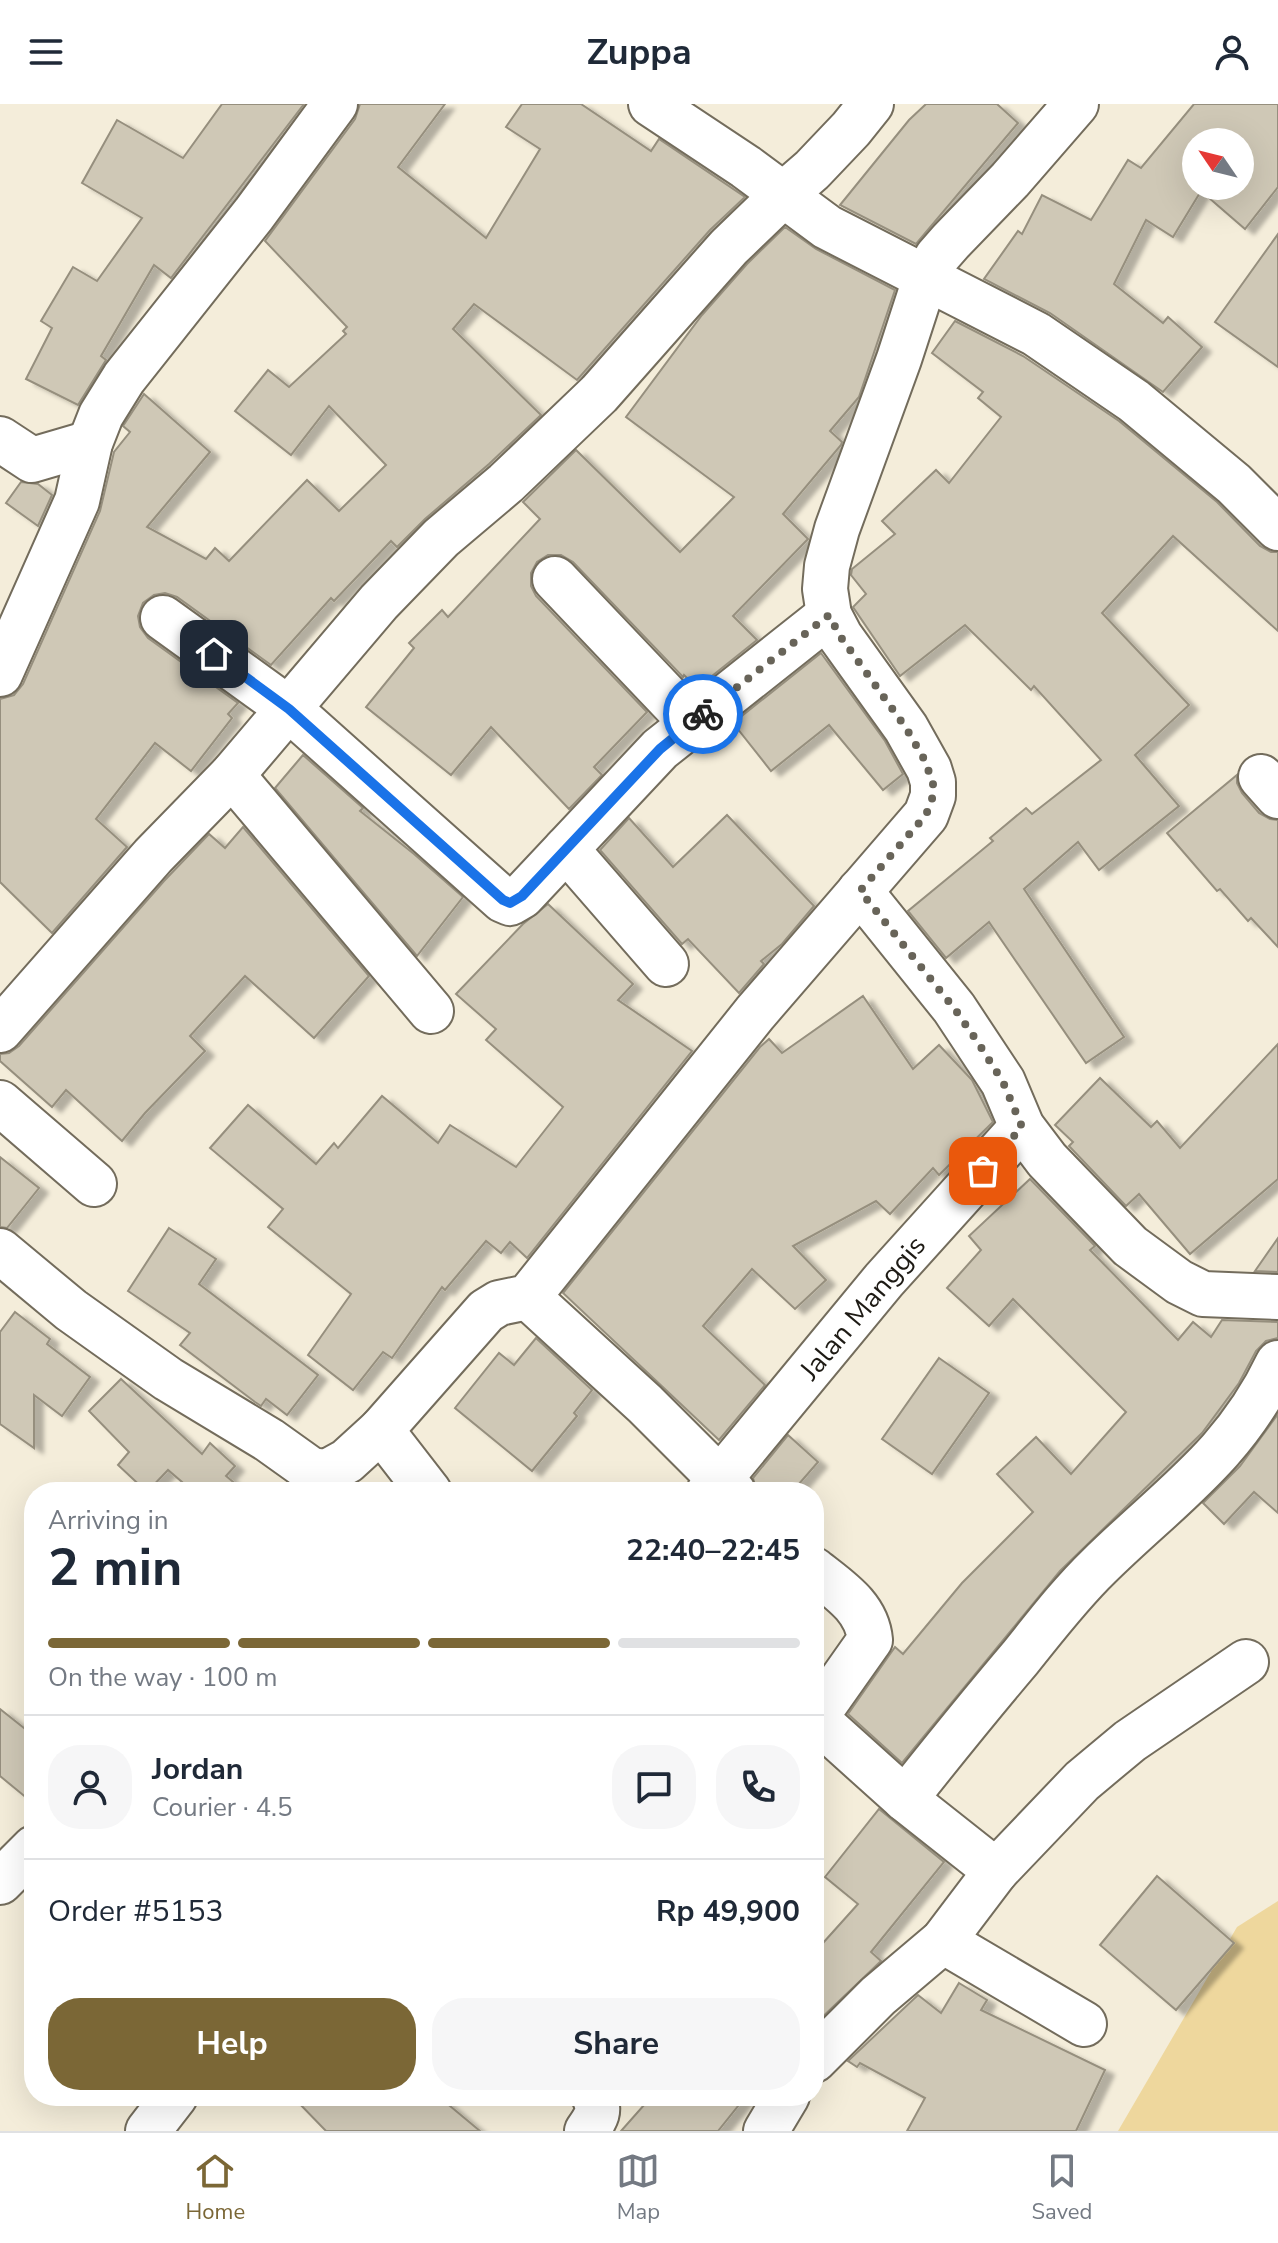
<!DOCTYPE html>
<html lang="en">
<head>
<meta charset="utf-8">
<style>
	body { margin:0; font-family:"Nunito Sans",sans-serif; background:#f6f6f7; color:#1f2937; height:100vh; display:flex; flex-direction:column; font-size:30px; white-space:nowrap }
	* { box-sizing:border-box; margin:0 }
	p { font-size:26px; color:#747a83 }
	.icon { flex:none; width:44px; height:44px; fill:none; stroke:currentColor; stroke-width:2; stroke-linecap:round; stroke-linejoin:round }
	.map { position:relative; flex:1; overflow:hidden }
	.details { position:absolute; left:24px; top:1378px; width:800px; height:624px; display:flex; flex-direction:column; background:#fff; border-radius:32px; box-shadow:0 8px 32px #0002 }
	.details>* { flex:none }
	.needle { width:52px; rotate:305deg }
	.buttons { position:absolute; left:1182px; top:24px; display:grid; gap:16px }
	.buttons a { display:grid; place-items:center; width:72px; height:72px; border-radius:50%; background:#fff; box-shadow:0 8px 32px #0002; font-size:40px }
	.pin { position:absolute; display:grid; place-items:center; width:68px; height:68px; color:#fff; margin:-34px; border-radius:16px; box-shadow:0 4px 12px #0006 }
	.courier { position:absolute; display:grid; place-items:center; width:80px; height:80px; margin:-40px; border:6px solid #1a73e8; border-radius:50%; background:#fff; color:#222; box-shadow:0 2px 10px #0007 }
	.overview em { font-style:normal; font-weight:700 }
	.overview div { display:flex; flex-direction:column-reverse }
	.overview { display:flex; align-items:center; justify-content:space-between; height:136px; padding:0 24px }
	h1 { font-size:52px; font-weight:700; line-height:60px }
	.bar { display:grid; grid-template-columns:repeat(4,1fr); gap:12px 8px; align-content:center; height:96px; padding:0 24px }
	.bar i { height:10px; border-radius:6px; background:#e0e1e3 }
	.bar .on { background:#7b6736 }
	.bar p { grid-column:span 4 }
	.line { display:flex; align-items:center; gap:20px; padding:0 24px; border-top:2px solid #e0e1e3 }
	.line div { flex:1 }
	.round { display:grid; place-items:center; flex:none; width:84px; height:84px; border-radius:32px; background:#f6f6f7 }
	.button { display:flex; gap:16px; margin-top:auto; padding:16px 24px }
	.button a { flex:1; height:92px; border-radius:32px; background:#7b6736; color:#fff; font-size:32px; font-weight:700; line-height:92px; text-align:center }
	.button a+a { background:#f6f6f7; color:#1f2937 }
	header { display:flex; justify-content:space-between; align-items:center; height:104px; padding:0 24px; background:#fff; font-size:36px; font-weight:700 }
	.tabs { display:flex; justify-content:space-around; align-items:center; height:112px; border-top:2px solid #e0e1e3; background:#fff; font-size:22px; color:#747a83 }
	.tabs a { display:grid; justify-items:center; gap:4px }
	.tabs .on { color:#7b6736 }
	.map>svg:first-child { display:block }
	.green { fill:#eed79d }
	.building { fill:#cfc8b6; stroke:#968f7e; stroke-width:2; fill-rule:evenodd; filter:url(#shadow) }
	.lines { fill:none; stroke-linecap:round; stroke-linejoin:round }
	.minor-casing { stroke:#736c5c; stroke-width:48 }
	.minor { stroke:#fff; stroke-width:44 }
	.done { stroke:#686459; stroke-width:8; stroke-dasharray:0 14.4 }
	.route { stroke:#1a73e8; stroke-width:10 }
	.labels { text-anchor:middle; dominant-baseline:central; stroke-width:8; stroke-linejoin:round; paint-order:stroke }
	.street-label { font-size:28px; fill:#1d1a14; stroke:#fff }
</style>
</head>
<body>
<header><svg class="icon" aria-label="menu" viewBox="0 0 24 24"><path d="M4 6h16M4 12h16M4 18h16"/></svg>Zuppa<svg class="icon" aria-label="person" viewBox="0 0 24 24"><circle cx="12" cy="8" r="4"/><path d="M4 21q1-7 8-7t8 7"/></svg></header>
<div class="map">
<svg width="1278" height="2027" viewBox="0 0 1278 2027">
	<defs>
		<filter id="shadow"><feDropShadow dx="9" dy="5" stdDeviation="2" flood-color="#0004"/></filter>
	</defs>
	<rect width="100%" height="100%" fill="#f4edda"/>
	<path class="green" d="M1278,1797V2027H1118L1237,1823Z"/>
	<g class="building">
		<path d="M222,0H304L171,174L154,161L101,252L106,256L78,301L26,275L52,224L41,217L73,163L97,177L142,114L82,79L117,16L183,54Z"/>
		<path d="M360,0H445L398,63L486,134L540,45L506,23L522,0H581L651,47L659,35L745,93L710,126L577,276L474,200L453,225L541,311L489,360L425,415L397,443L391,437L334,497L331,494L271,561L177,493L165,489L154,491L143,499L138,512L140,523L148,534L238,599L228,610L232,614L191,667L155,639L96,715L127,743L52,829L0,778V595L14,591L23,580L100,407L114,348L130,328L123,322L144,290L210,348L147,423L206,455L215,444L229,457L307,376L339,407L386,361L329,302L291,351L235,307L268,266L289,283L346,230L343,227L347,223L265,137L355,15Z"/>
		<path d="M926,0H997L1018,19L916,140L840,101L909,16Z"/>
		<path d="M1194,0H1278V83L1245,125L1201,87L1173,133L1146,116L1114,180L1163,219L1168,213L1202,243L1163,288L1050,209L984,175L1018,127L1022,130L1042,91L1091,116L1128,56L1141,64ZM1196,38H1240V82H1196Z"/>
		<path d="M785,123L816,145L895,186L859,293L830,327L842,338L841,341L783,410L808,435L733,512L757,536L697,584L684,571L683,573L573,458L561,451H548L537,458L531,469V482L536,492L647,608L594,663L602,671L569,705L491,623L451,671L366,603L414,544L409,539L442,506L448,513L540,415L523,398L576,346L680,448L734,393L626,313L702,211L747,160Z"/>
		<path d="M1278,130V263L1215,218Z"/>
		<path d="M955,217L1023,252L1119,317L1217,398L1260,442L1271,448H1278V527L1173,432L1102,509L1189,601L1135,651L1179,702L1099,766L1078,738L1024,785L1124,933L1086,959L989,818L946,854L908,807L993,737L990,734L1026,704L1032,710L1101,656L1034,582L1031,586L965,521L900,572L853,503L866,490L851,471L852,465L895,430L882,417L936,366L949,379L1001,313L978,294L983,288L932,249Z"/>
		<path d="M21,378L38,380L52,391L38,422L6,399Z"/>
		<path d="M821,549L885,637L903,670L883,686L829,621L771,667L733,619Z"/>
		<path d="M303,651L363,704L360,707L414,750L463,793L417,852L275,684Z"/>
		<path d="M1237,671V679L1242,689L1259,709L1270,715L1278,716V843L1251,814L1248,817L1220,785L1217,787L1167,729Z"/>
		<path d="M727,711L814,802L782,840L761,857L764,860L739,889L688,835L682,840L600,746L629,714L673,763Z"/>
		<path d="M243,723L369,872L314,934L245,872L190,932L205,947L145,1009L122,1037L66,986L52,1003L0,957V950L9,949L19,942L164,777L209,730L225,744Z"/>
		<path d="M548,800L633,880L618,896L692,947L527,1154L510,1138L501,1149L486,1137L445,1186L442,1183L392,1254L383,1248L353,1286L308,1251L351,1190L268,1123L283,1105L210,1044L248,1001L316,1060L334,1039L338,1044L382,992L438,1039L450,1021L516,1063L563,1003L486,936L496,925L456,890L523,820Z"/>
		<path d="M863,892L913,965L939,941L972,976L993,1018L939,1071L933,1064L890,1110L876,1097L793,1142L826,1176L795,1205L752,1165L703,1222L765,1281L719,1336L563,1189L760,943L769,935L782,949Z"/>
		<path d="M1278,940V1075L1190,1150L1139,1090L1126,1102L1069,1042L1073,1038L1055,1021L1100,974L1151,1023L1157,1017L1180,1044Z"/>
		<path d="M0,1053L39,1084L7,1124L0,1123Z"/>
		<path d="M1030,1075L1095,1142L1090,1146L1178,1236L1193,1218L1211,1233L1222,1216L1278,1218V1234L1266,1237L1256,1247L1239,1279L1202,1329L1060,1467L902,1659L848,1610L895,1543L903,1550L962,1479L1033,1408L997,1370L1036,1333L1071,1370L1126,1308L1013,1195L989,1222L947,1184L981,1146L969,1132Z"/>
		<path d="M169,1124L216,1155L199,1180L318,1271L287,1311L266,1295L261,1302L255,1298L180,1241L190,1229L128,1187Z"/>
		<path d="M1278,1134V1168L1255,1167Z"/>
		<path d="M15,1208L50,1235L47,1240L90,1273L62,1312L34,1291V1344L0,1320V1228Z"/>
		<path d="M536,1234L592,1286L574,1309L577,1312L532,1367L455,1304L499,1249L514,1261Z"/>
		<path d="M939,1254L989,1289L932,1370L882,1335Z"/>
		<path d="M121,1275L202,1350L210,1339L235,1362L226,1372L245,1388H175L182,1378L168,1366L147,1388L118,1361L129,1348L89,1307Z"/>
		<path d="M1278,1310V1409L1254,1388L1224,1420L1203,1399L1240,1362Z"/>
		<path d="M788,1331L818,1358L792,1388H757L753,1374Z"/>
		<path d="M0,1605L34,1632V1700L0,1672Z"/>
		<path d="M879,1705L944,1758L871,1848L881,1857L814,1921V1849L858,1800L825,1773Z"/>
		<path d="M1157,1772L1234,1839L1176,1906L1100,1841Z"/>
		<path d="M959,1879L987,1896L981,1906L1105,1966L1076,2027H907L925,1994L860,1959L857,1963L848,1957L918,1891L941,1909Z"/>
		<path d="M292,1992H438L480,2027H326Z"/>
		<path d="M652,1992H746L718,2027H621Z"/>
	</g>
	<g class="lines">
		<defs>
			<g id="minor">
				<path d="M651,0L746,63L827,123L1036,230L1134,297L1234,380L1278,424"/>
				<path d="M0,335L32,356L90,339"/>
				<path d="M555,475L692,619"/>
				<path d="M163,514L289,605L503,796L510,799L522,792L660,645L829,511"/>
				<path d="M0,570L77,397L90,339L101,311L124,274L254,110L335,0"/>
				<path d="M232,671L431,907"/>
				<path d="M1261,673L1278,692"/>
				<path d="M566,745L666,860"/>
				<path d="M860,787L954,904L1003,978L1022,1023L1047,1056L1130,1142L1179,1178L1203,1190L1278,1193"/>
				<path d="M0,926L153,752L232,671L379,498L441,434L506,379L599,290L729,143L782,92L812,66L851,25L871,0"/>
				<path d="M0,999L94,1080"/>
				<path d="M0,1147L71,1206L168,1275L269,1336L311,1366L327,1368L347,1357L381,1326"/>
				<path d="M528,1193L645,1300L733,1388"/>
				<path d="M429,1388L381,1326L486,1207L499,1199L528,1193L755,909L926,711L933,692V678L929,665L906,624L840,532L829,511L825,485L827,462L837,425L899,255L925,175L937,153L951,137L1010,76L1076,0"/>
				<path d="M709,1388L884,1176L1022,1023"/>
				<path d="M814,1466C839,1486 867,1503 870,1536L815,1614L905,1695L996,1767L943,1837L878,1892L814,1956"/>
				<path d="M905,1695C943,1647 981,1600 1020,1554C1045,1523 1070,1490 1099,1462C1169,1393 1234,1352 1278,1259"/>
				<path d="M996,1767L1082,1677L1130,1637L1246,1558"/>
				<path d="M0,1778L34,1744"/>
				<path d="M943,1837L1084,1920"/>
				<path d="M148,2027L175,1992"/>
				<path d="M587,2027C596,2014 601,2007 594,1992"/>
				<path d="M766,2027L787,1992"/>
			</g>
		</defs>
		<use href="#minor" class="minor-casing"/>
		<use href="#minor" class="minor"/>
	</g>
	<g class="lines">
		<path class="done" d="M703,610L829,511L840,532L906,624L923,653L933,678V692L926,711L860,787L954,904L977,937L1003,978L1022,1023L983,1067"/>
		<path class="route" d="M214,550L289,605L503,796L510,799L522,792L660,645L703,610"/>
	</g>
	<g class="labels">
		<g class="street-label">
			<text transform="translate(863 1204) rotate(-50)">Jalan Manggis</text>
		</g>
	</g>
</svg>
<div class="buttons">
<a><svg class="needle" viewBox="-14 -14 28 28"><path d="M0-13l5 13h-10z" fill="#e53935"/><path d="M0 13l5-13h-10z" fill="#747a83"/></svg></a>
</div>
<div class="pin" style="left:983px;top:1067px;background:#ea580c"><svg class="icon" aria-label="bag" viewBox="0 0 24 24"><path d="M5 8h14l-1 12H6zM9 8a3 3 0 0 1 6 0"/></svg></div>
<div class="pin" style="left:214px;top:550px;background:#1f2937"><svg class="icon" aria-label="home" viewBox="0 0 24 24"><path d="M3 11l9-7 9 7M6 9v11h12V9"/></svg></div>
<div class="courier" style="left:703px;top:610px"><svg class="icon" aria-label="bike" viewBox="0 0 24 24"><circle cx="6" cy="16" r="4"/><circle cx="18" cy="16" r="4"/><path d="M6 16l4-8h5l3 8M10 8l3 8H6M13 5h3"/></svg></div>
<section class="details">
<div class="overview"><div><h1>2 min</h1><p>Arriving in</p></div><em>22:40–22:45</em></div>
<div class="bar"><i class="on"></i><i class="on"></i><i class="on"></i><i></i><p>On the way · 100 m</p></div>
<div class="line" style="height:144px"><a class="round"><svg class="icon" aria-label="person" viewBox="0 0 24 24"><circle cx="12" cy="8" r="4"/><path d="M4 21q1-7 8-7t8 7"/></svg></a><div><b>Jordan</b><p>Courier · 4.5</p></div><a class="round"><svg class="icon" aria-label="chat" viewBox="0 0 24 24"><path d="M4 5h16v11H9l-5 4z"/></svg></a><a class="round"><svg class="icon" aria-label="phone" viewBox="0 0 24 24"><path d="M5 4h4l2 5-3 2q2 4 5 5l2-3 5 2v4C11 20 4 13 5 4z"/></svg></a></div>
<div class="line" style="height:104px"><div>Order #5153</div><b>Rp 49,900</b></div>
<div class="button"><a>Help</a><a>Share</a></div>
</section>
</div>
<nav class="tabs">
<a class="on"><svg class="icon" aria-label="home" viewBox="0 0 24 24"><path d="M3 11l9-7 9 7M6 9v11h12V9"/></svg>Home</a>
<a><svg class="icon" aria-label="map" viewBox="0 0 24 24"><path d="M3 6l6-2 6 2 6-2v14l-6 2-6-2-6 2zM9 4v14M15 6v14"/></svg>Map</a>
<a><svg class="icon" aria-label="saved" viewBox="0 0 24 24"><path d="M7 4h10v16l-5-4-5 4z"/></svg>Saved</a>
</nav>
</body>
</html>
